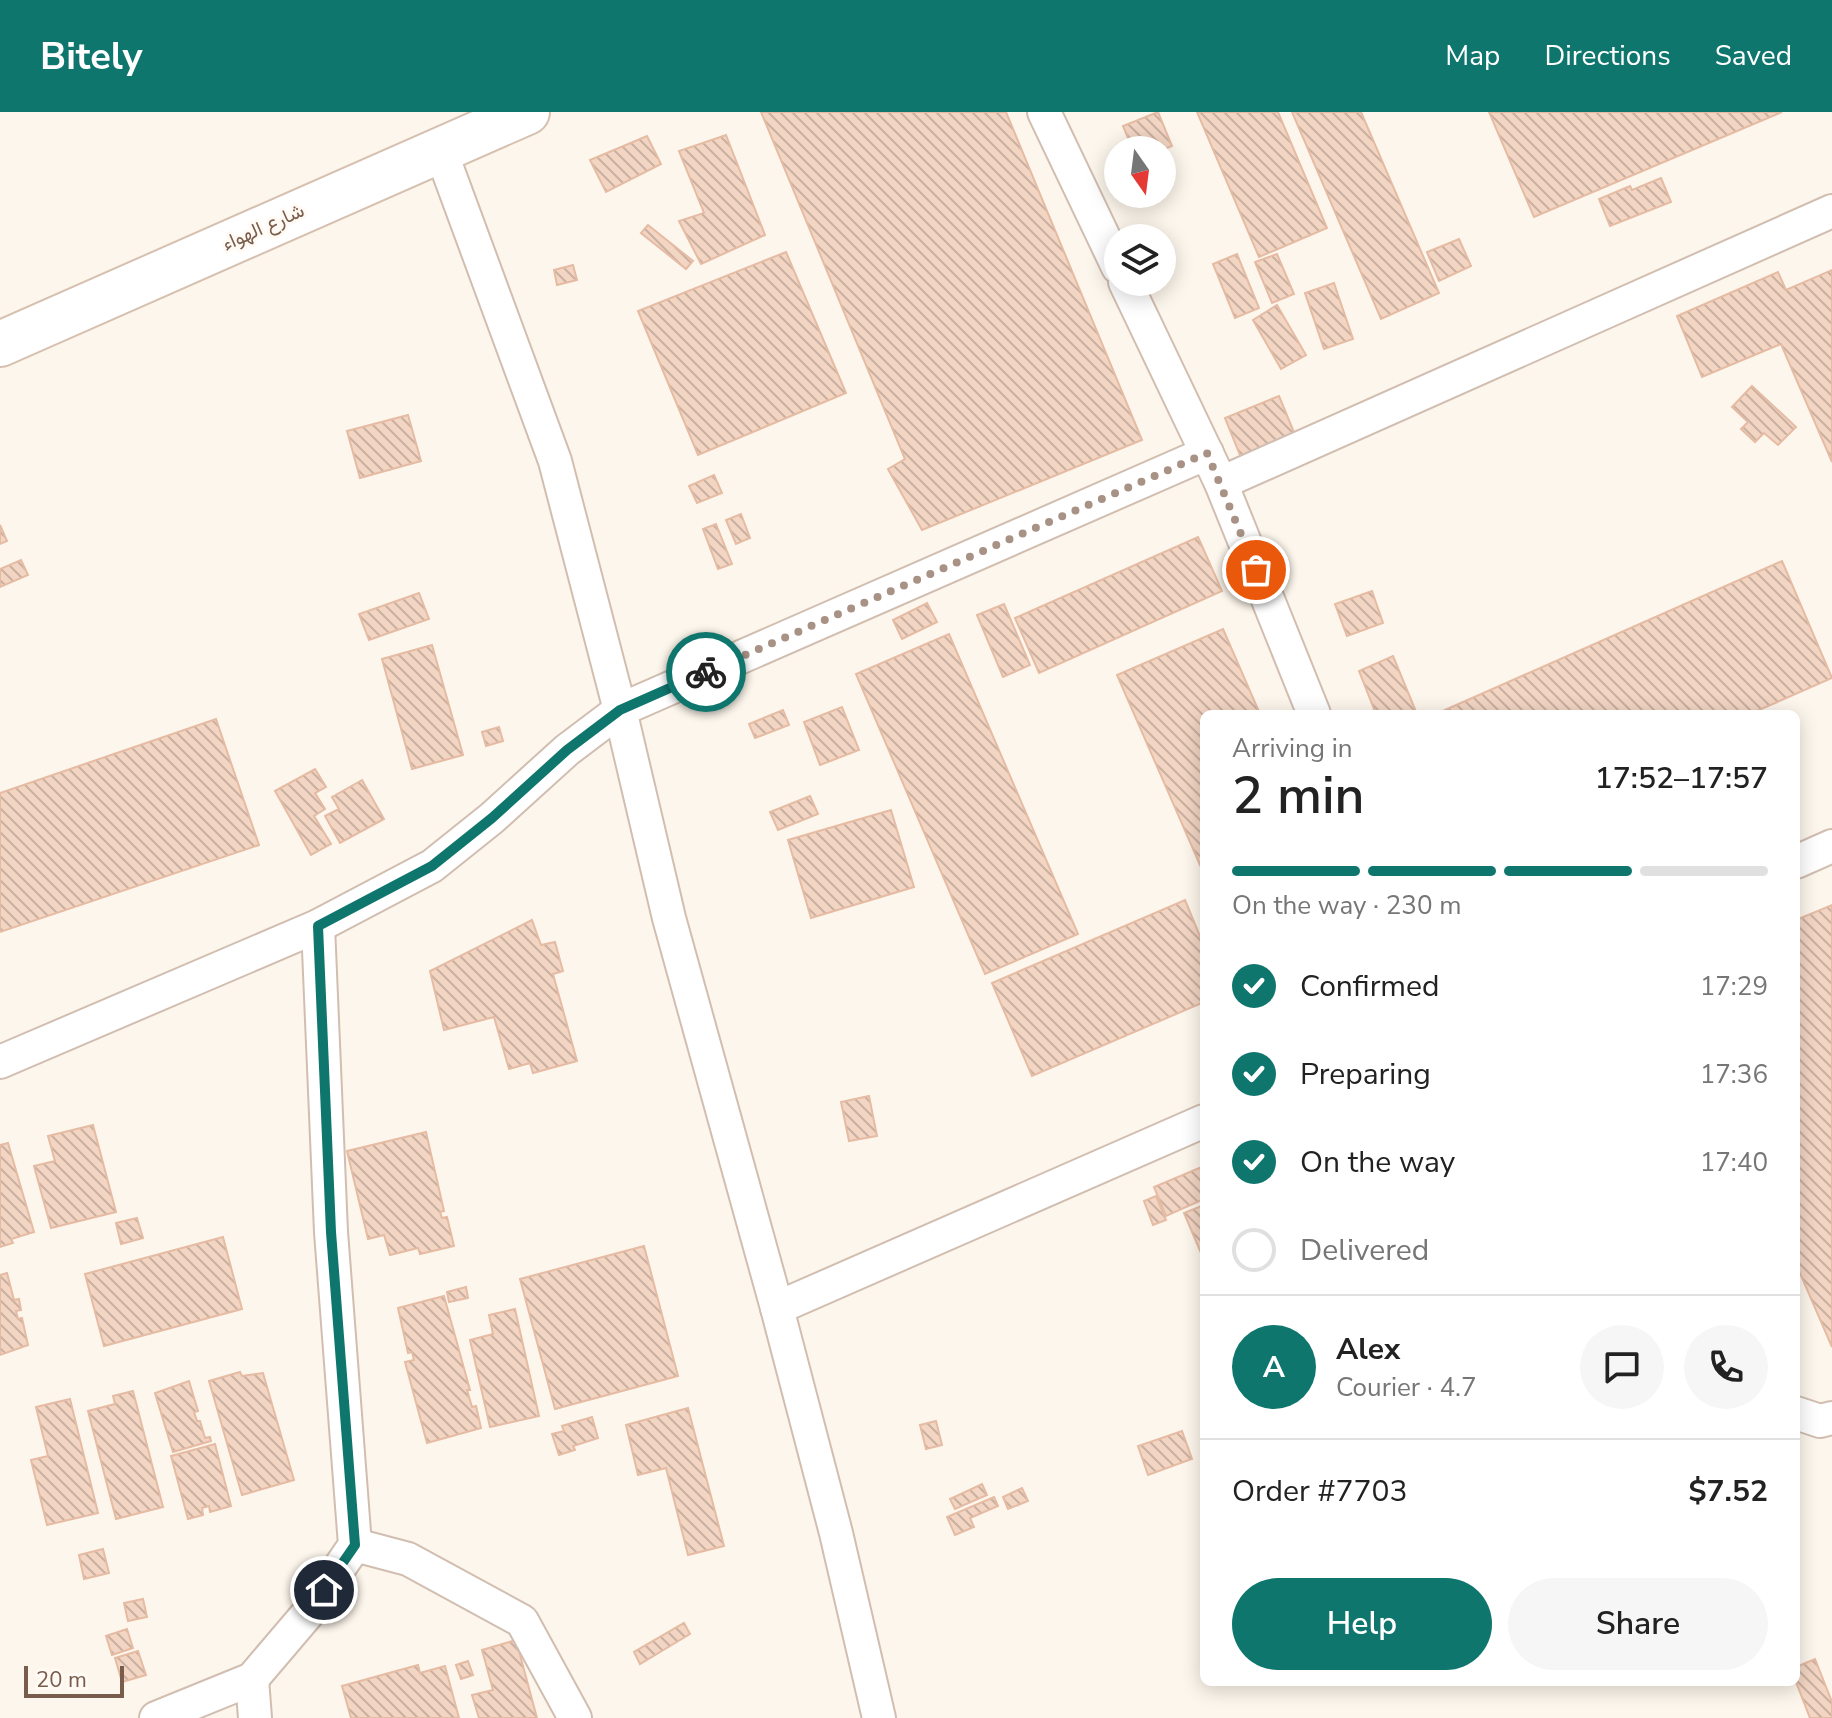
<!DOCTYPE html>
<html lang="en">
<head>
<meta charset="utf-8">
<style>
	body { margin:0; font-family:"Nunito Sans",Vazirmatn,sans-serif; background:#f6f6f6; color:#222; height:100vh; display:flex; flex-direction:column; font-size:30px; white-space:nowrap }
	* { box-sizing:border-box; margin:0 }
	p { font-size:26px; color:#767676 }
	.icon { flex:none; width:44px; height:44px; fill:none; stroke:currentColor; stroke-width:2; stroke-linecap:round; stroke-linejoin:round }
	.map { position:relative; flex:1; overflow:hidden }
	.sheet { position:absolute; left:1200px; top:598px; width:600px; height:976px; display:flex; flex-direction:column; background:#fff; border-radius:12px; box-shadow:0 4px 20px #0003 }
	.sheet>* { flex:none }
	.needle { width:52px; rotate:166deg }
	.buttons { position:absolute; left:1104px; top:24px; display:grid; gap:16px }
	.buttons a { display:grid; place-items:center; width:72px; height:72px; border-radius:50%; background:#fff; box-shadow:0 4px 20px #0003; font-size:40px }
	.scale { position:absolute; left:24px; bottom:20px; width:100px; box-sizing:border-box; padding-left:8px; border:4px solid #7a5c4d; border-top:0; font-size:22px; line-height:28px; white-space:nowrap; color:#7a5c4d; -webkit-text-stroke:6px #fffaf3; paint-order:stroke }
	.pin { position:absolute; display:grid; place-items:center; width:68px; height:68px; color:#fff; margin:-34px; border:4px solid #fff; border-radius:50%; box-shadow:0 2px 8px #0007 }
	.courier { position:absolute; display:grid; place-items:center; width:80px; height:80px; margin:-40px; border:6px solid #0f766e; border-radius:50%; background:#fff; color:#222; box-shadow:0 2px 10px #0007 }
	.headline em { font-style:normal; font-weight:600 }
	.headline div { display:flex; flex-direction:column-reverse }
	.headline { display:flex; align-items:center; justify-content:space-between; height:136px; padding:0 32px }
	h1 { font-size:52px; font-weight:600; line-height:60px }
	.bar { display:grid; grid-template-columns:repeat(4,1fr); gap:12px 8px; align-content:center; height:96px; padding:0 32px }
	.bar i { height:10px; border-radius:6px; background:#e0e0e0 }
	.bar .current { background:#0f766e }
	.bar p { grid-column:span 4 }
	.line { display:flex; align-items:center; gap:20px; padding:0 32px; border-top:2px solid #e0e0e0 }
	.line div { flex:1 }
	.round { display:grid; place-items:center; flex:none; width:84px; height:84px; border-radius:42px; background:#f6f6f6 }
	ol { padding:0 32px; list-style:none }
	li { display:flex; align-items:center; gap:24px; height:88px }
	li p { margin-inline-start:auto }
	li .icon { padding:8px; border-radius:50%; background:#0f766e; color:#fff; stroke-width:4 }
	li:last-child { color:#767676 }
	li i { width:44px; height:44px; border:4px solid #e0e0e0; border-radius:50% }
	.primary-button { display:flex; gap:16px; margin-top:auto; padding:16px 32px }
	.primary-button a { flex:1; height:92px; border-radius:48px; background:#0f766e; color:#fff; font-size:32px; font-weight:600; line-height:92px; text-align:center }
	.primary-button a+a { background:#f6f6f6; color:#222 }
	header { display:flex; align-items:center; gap:48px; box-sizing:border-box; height:112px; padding:0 40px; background:#0f766e; color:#fff }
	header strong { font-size:38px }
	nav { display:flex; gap:44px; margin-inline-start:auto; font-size:28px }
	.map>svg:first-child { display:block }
	.building { fill:url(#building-back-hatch); stroke:#e6bba3; stroke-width:2 }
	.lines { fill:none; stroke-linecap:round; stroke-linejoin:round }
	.street-casing { stroke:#d1beb0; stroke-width:36 }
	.secondary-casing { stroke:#d6c0b0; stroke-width:48 }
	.street { stroke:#fff; stroke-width:32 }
	.secondary { stroke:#fff; stroke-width:44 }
	.done { stroke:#a89285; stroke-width:8; stroke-dasharray:0 14.4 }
	.route { stroke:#0f766e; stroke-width:10 }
	.labels { text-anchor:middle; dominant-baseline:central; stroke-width:6; stroke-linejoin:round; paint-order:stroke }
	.street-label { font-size:20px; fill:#7a5c4d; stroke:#fffaf3 }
</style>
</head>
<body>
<header>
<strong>Bitely</strong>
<nav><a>Map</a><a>Directions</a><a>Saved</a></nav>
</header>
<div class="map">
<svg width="1832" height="1606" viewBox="0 0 1832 1606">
	<defs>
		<pattern id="building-back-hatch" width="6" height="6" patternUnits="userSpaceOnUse" patternTransform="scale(2)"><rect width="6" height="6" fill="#f3d5c3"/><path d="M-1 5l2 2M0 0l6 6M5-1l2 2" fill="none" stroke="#cab0a1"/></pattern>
	</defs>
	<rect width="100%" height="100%" fill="#fdf6ec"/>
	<g class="building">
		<path d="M761,0H1006L1142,328L922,418L888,357L905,347Z"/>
		<path d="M1158,0L1172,34L1162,38H1133L1123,14Z"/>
		<path d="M1197,0H1278L1327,116L1259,145Z"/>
		<path d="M1292,0H1361L1439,181L1381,207Z"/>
		<path d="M1489,0H1782L1534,105Z"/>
		<path d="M726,23L765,123L701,152L679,109L704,101L679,39Z"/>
		<path d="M647,24L661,52L606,80L590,48Z"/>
		<path d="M1661,66L1671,90L1610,114L1599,87L1630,74L1632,78Z"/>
		<path d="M648,113L693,149L686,157L641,121Z"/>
		<path d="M1459,127L1471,154L1439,169L1427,140Z"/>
		<path d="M786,140L846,281L698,343L638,199Z"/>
		<path d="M1237,142L1259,196L1235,206L1213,152Z"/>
		<path d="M1277,142L1294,182L1272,191L1255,150Z"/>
		<path d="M573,153L577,168L557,173L554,158Z"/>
		<path d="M1832,158V350L1781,232L1702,265L1677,204L1778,160L1786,178Z"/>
		<path d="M1334,171L1353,227L1324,237L1305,181Z"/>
		<path d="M1277,193L1306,243L1281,257L1253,208Z"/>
		<path d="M1752,274L1796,315L1778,333L1764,321L1755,330L1741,317L1748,310L1732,295Z"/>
		<path d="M1279,284L1298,330L1244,353L1225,306Z"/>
		<path d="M408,303L421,349L360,366L347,319Z"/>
		<path d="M714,363L722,381L697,391L689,374Z"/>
		<path d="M741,402L750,426L736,432L726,408Z"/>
		<path d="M716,412L732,452L718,457L703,417Z"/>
		<path d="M0,413L7,429L0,432Z"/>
		<path d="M1198,425L1222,479L1039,561L1015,506Z"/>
		<path d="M21,448L28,463L0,475V457Z"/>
		<path d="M1782,449L1832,566L1750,602H1436Z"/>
		<path d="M1372,479L1383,511L1347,524L1335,492Z"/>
		<path d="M419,481L429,507L369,528L359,502Z"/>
		<path d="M927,491L937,510L902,527L893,508Z"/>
		<path d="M1004,492L1030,553L1003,565L977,503Z"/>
		<path d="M1223,517L1260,602H1204V762L1117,563Z"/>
		<path d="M949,522L1078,822L985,862L856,562Z"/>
		<path d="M432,533L463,643L412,657L382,547Z"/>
		<path d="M1393,544L1417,602H1376L1359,559Z"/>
		<path d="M842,595L859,638L820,653L804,610Z"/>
		<path d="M783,598L789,613L755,626L749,612Z"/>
		<path d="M216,607L259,733L0,820V681Z"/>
		<path d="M499,615L503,629L486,634L482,620Z"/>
		<path d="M315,657L326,675L315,681L325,697L314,704L331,732L311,743L275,679Z"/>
		<path d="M362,668L384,707L340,731L325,704L339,697L332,685Z"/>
		<path d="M810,684L818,702L778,718L770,700Z"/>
		<path d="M891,698L914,775L811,806L788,728Z"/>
		<path d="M1185,788L1204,834V890L1032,964L992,871Z"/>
		<path d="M1832,793V1235L1796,1152V808Z"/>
		<path d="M532,808L541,833L555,830L563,859L553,862L577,949L533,961L530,951L509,957L494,905L444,918L430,859Z"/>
		<path d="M869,984L877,1024L849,1029L841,990Z"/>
		<path d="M93,1013L116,1100L51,1116L34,1054L55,1049L48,1024Z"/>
		<path d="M426,1020L444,1099L440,1100L442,1106L447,1105L454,1134L420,1142L418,1136L390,1143L384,1123L368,1127L347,1039Z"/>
		<path d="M8,1031L34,1120L11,1127L13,1131L0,1135V1033Z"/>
		<path d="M1204,1054V1087L1166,1104L1154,1075Z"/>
		<path d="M1156,1084L1166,1108L1153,1113L1144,1089Z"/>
		<path d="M1204,1093V1148L1184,1101Z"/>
		<path d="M137,1106L143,1126L121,1132L116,1111Z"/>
		<path d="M223,1125L242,1197L104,1234L85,1162Z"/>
		<path d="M644,1134L678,1264L555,1297L520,1167Z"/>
		<path d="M7,1161L14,1188L19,1187L21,1198L16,1199L18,1207L22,1206L28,1233L0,1243V1163Z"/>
		<path d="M466,1175L468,1186L449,1190L447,1180Z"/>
		<path d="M444,1184L470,1278H467L472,1295L476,1294L481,1316L427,1331L405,1250L414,1248L412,1240L408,1241L398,1196Z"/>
		<path d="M515,1197L539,1304L490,1315L470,1228L493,1222L489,1203Z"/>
		<path d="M240,1260L242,1264L263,1261L294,1368L242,1383L209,1269Z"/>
		<path d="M189,1269L198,1299L194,1300L197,1309H200L205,1326L210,1325L211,1329L173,1340L155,1281Z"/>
		<path d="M133,1279L163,1395L116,1407L88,1299L115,1292L113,1284Z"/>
		<path d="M70,1287L98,1401L47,1413L31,1348L48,1344L36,1295Z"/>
		<path d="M688,1296L724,1434L688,1443L666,1356L638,1363L626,1313Z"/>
		<path d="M592,1305L598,1326L573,1334L575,1338L559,1343L552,1322L564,1319L562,1314Z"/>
		<path d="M936,1309L942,1333L926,1337L920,1313Z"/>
		<path d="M1182,1319L1192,1347L1148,1363L1138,1334Z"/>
		<path d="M215,1332L231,1394L210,1400L209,1394L202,1396L203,1403L188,1407L171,1344Z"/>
		<path d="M982,1372L987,1383L955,1397L950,1387Z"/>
		<path d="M1022,1376L1028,1389L1008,1397L1003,1385Z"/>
		<path d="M994,1385L998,1394L970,1406L974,1415L955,1423L947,1405Z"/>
		<path d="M103,1437L109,1461L84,1467L79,1443Z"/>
		<path d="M143,1487L147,1505L128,1509L124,1491Z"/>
		<path d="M684,1511L690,1522L640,1552L634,1540Z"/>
		<path d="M127,1517L133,1536L112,1543L106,1524Z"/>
		<path d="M516,1528L537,1606H479L472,1583L493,1578L482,1538Z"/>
		<path d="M138,1539L146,1563L122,1570L115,1546Z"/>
		<path d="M1815,1547L1832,1590V1606H1810L1796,1570V1555Z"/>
		<path d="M468,1549L473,1563L461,1567L456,1553Z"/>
		<path d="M418,1553L420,1561L445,1554L459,1606H351L342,1574Z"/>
	</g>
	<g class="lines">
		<defs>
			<g id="street">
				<path d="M1044,0L1118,155"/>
				<path d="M440,37L555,349L620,598L669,806L777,1196L836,1421L879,1606"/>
				<path d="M1125,170L1221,371L1314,602"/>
				<path d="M1221,371L1832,99"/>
				<path d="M1796,750L1832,734"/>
				<path d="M0,950L318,814L432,754L492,706L567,638L620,598L1207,341"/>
				<path d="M777,1196L1204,1009"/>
				<path d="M1796,1301L1820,1309L1832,1306"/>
				<path d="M355,1433L408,1447L522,1509L575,1606"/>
				<path d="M252,1567L255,1606"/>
				<path d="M156,1606L252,1567L309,1500L355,1433L331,1120L318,814"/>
			</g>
			<path id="secondary" d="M0,232L527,0"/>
		</defs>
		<use href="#street" class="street-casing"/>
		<use href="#secondary" class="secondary-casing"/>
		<use href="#street" class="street"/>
		<use href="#secondary" class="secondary"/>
	</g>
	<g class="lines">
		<path class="done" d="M706,560L1207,341L1256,458"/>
		<path class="route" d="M324,1478L355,1433L331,1120L318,814L432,754L492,706L567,638L620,598L706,560"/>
	</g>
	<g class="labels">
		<g class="street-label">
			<text transform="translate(263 115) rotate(-24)">شارع الهواء</text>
		</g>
	</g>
</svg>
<div class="buttons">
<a><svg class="needle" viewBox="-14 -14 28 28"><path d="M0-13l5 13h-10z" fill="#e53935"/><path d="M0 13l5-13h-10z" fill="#767676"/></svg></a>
<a><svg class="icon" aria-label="layers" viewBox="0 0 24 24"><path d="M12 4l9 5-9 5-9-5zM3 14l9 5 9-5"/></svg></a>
</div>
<div class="scale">20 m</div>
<div class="pin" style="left:1256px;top:458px;background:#ea580c"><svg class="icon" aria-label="bag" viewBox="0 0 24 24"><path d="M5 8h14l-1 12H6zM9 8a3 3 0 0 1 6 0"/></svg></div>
<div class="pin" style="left:324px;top:1478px;background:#1f2937"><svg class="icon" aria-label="home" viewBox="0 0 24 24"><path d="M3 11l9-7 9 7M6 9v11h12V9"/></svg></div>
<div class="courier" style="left:706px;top:560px"><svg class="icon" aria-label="bike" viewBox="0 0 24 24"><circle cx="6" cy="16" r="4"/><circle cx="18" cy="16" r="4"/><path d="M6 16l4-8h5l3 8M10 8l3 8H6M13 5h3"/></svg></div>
<section class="sheet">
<div class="headline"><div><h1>2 min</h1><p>Arriving in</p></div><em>17:52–17:57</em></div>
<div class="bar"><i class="current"></i><i class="current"></i><i class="current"></i><i></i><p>On the way · 230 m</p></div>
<ol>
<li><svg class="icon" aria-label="check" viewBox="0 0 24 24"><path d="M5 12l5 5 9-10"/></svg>Confirmed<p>17:29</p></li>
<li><svg class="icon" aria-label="check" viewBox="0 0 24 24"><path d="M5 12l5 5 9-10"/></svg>Preparing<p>17:36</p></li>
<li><svg class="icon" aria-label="check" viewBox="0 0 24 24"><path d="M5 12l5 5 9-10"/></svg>On the way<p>17:40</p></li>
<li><i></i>Delivered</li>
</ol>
<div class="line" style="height:144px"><b class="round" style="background:#0f766e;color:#fff">A</b><div><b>Alex</b><p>Courier · 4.7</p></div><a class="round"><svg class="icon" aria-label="chat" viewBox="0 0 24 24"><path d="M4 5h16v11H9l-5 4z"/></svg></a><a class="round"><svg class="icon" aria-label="phone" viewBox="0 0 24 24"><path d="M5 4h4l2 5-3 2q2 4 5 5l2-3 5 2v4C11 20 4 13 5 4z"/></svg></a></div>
<div class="line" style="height:104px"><div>Order #7703</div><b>$7.52</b></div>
<div class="primary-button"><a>Help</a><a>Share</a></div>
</section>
</div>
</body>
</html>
